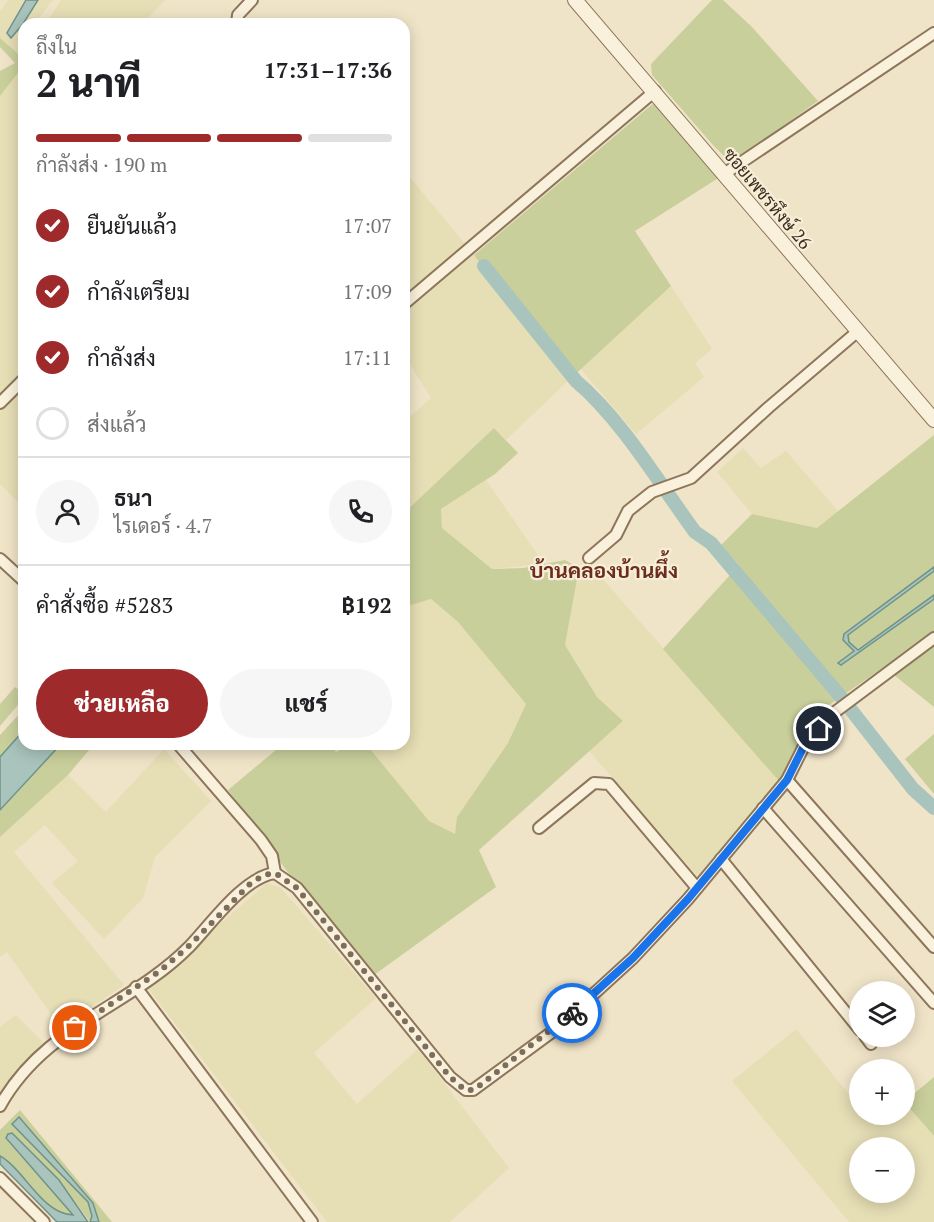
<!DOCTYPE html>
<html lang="th">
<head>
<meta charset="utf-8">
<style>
	body { margin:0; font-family:"PT Serif",Sarabun,serif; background:#f6f6f6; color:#202124; height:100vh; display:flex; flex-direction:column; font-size:22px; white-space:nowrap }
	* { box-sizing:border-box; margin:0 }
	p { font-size:20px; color:#757577 }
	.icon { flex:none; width:33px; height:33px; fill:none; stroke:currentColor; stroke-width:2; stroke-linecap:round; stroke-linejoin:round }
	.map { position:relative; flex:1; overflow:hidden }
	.sheet { position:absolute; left:18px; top:18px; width:392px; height:732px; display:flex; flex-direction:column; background:#fff; border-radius:18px; box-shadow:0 3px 15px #0003 }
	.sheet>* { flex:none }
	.controls { position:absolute; left:849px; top:981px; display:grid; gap:12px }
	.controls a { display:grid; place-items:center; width:66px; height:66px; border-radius:50%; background:#fff; box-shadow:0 3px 15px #0003; font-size:30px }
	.pin { position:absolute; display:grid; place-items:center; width:51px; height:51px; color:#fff; margin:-26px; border:3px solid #fff; border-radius:50%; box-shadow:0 2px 6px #0007 }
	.courier { position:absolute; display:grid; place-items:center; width:60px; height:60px; margin:-30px; border:4px solid #1a73e8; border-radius:50%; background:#fff; color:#222; box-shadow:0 2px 8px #0007 }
	.summary em { font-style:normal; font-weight:800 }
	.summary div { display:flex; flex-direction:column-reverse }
	.summary { display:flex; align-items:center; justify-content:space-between; height:102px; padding:0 18px }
	h1 { font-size:39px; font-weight:800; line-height:45px }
	.bar { display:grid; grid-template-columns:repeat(4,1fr); gap:9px 6px; align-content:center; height:72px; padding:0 18px }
	.bar i { height:8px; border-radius:4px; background:#e0e0e0 }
	.bar .on { background:#9e2a2b }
	.bar p { grid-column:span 4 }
	.line { display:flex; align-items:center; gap:15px; padding:0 18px; border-top:2px solid #e0e0e0 }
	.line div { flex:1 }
	.round { display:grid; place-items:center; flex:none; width:63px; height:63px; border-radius:32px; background:#f6f6f6 }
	ol { padding:0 18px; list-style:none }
	li { display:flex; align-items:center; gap:18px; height:66px }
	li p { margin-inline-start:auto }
	li .icon { padding:6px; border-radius:50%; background:#9e2a2b; color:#fff; stroke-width:4 }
	li:last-child { color:#757577 }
	li i { width:33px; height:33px; border:3px solid #e0e0e0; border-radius:50% }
	.button { display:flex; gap:12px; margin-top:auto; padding:12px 18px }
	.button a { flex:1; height:69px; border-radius:36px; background:#9e2a2b; color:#fff; font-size:24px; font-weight:800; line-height:69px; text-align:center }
	.button a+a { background:#f6f6f6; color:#202124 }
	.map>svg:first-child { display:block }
	.farmland { fill:#e6deb5; fill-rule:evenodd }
	.green { fill:#c9cf9b }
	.water { fill:#a9c4bc; stroke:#6f938a; stroke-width:1.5 }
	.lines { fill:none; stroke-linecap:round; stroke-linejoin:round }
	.canal { stroke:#a9c4bc; stroke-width:14 }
	.minor-casing { stroke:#8d765c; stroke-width:14 }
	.tertiary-casing { stroke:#8d765c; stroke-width:16 }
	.minor { stroke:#faf1dc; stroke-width:10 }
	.tertiary { stroke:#faf1dc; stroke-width:14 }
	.done { stroke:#7c6e5b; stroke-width:6; stroke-dasharray:0 10.8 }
	.route { stroke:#1a73e8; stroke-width:8 }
	.labels { text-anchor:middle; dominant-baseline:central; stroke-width:4.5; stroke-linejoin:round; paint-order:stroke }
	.street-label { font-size:18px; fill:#3d2e20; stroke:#f7eed8 }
	.quarter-label { font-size:21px; font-weight:bold; fill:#6b2e1e; stroke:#f7eed8 }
</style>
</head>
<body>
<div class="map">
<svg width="934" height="1222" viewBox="0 0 934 1222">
	<rect width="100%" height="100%" fill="#f0e4c8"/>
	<g class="farmland">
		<path d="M8,0H26L7,33L11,37L23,24L38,0H53L34,24H24V59L0,38V12Z"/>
		<path d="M61,0H165L142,24H46Z"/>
		<path d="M24,65V319L19,325L24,331V508L0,484V96Z"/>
		<path d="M404,170L474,255L568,381L506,440L494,428L404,513V422L431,398L404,355Z"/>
		<path d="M671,286L712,349L695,363L704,377L636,434L581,369Z"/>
		<path d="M743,448L761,468L786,451L839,512L817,528L752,514L717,472Z"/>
		<path d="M486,480L544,564L492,569L442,528L441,509Z"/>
		<path d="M579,568L595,570L779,781L699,878L589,751L623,721L597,697L565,645Z"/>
		<path d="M431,599L458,622L526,704L508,743L457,817L455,835L429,821L366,744H404V607Z"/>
		<path d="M164,749L211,801L155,857L143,898L104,939L52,883L78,861L45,825L14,852L124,985L61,1028L7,952L0,957V837L68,775L106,812Z"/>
		<path d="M267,883L281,888L376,998L314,1053L357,1104L418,1049L509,1168L450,1222H327L147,987Z"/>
		<path d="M16,1015L43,1042L0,1098V1027Z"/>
		<path d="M796,1029L859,1107L860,1114L866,1115L876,1126L889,1115L904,1114L905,1104L934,1136V1222H849L732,1081ZM860,1148H904V1192H860Z"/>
	</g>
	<g class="green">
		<path d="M712,0H723L752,27L818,101L731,163L713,145L652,75L651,64Z"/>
		<path d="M0,38L24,59V65L0,96V71L15,63L0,47Z"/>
		<path d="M655,102L720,177L635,231L671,286L568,381L474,255Z"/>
		<path d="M494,428L518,453L495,474L441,509L442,528L492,569L523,568L565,560L579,568L565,645L597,697L623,721L479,850L496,887L374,975L289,874L228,790L283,744H330L336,752L351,744H366L429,821L455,834L457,817L508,743L526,704L458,622L431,599L404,607V513Z"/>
		<path d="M934,435V567L844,634L843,640L854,651L842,665L934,599V707L884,667L826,707L779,781L663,649L739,565L721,545L752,514L817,528Z"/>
		<path d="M934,571V595L858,650L849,642L847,635Z"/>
		<path d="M15,687L22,692L24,698L0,726V704Z"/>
		<path d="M24,709V730L0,757V735Z"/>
		<path d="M934,734V794L905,759Z"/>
		<path d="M61,744H94L68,775L0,837V810Z"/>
		<path d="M934,1077V1136L904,1102Z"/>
		<path d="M20,1110L112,1222H99L93,1203L12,1124L88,1202L92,1216L90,1222L59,1180L73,1216C41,1212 27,1170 0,1157V1160V1130Z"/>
	</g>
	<g class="water">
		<path d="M26,0H38L23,24L11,38L7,33Z"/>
		<path d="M934,567V571L848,635L849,642L858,650L934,595V599L841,665L838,663L854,651L843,640L844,634Z"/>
		<path d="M24,730V744H61L0,810V757Z"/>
		<path d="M19,1117L93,1203L99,1222H90L92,1216L88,1202L12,1124Z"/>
		<path d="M12,1133L59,1180L88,1222H57L0,1164V1156C25,1170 42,1214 73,1215L6,1138L8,1134Z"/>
	</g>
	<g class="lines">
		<path class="canal" d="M484,266L576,381C622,420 659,483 695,532L711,543L841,697L913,789L934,808"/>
		<defs>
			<g id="minor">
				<path d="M237,24L238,15L252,0"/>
				<path d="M724,174L934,33"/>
				<path d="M404,304L655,91"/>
				<path d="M0,403L24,379"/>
				<path d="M589,558L616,535L628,511L652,492L691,478L769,407L857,332"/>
				<path d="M0,559L24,581"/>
				<path d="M178,744L261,840L272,856L275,873"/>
				<path d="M787,780L934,947"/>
				<path d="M763,808L934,1003"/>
				<path d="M539,828L594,783L609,784L697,888"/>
				<path d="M721,859L860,1030"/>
				<path d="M136,987L312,1222"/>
				<path d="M865,1036L871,1044"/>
				<path d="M0,1106C45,1025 130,1007 190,946C211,924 244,877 275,873L297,888L450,1077L466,1090H473L552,1032L633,958L688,899L787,780L804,746L835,712L934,638"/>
				<path d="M0,1178L44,1222"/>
			</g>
			<path id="tertiary" d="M575,0L934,420"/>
		</defs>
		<use href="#minor" class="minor-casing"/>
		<use href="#tertiary" class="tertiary-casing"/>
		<use href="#minor" class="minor"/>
		<use href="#tertiary" class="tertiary"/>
	</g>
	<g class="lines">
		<path class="done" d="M75,1028L160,971L190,945L250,884L264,875L275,873L297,888L450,1077L465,1090H474L572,1013"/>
		<path class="route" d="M572,1013L633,958L688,899L787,780L804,746L819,729"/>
	</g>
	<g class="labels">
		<g class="street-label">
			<text transform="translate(768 198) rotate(50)">ซอยเพชรหึงษ์ 26</text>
		</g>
		<g class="quarter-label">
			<text x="604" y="570">บ้านคลองบ้านผึ้ง</text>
		</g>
	</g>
</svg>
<div class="controls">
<a><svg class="icon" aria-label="layers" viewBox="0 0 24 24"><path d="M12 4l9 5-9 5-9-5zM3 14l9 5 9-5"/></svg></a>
<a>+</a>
<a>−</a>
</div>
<div class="pin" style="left:75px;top:1028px;background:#ea580c"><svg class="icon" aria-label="bag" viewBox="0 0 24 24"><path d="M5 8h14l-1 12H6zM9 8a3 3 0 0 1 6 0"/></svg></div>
<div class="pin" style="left:819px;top:729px;background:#1f2937"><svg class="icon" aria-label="home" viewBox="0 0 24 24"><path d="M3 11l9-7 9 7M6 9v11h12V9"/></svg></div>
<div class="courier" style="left:572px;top:1013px"><svg class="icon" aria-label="bike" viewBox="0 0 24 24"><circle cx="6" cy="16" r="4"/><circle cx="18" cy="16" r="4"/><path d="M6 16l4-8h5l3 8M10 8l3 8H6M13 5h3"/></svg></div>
<section class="sheet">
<div class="summary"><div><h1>2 นาที</h1><p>ถึงใน</p></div><em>17:31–17:36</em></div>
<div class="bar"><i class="on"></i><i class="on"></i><i class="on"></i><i></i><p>กำลังส่ง · 190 m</p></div>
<ol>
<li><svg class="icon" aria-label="check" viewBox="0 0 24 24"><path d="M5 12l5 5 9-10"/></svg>ยืนยันแล้ว<p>17:07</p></li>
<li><svg class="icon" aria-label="check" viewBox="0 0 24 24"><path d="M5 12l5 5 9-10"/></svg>กำลังเตรียม<p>17:09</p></li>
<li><svg class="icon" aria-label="check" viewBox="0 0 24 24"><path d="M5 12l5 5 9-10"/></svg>กำลังส่ง<p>17:11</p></li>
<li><i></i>ส่งแล้ว</li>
</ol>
<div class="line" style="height:108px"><a class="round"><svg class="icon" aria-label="person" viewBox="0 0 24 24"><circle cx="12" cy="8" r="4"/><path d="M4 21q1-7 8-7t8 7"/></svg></a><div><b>ธนา</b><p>ไรเดอร์ · 4.7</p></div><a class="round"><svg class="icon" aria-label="phone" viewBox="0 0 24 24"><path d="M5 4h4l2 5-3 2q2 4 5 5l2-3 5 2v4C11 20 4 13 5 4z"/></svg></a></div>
<div class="line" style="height:78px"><div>คำสั่งซื้อ #5283</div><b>฿192</b></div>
<div class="button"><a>ช่วยเหลือ</a><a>แชร์</a></div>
</section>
</div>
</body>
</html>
